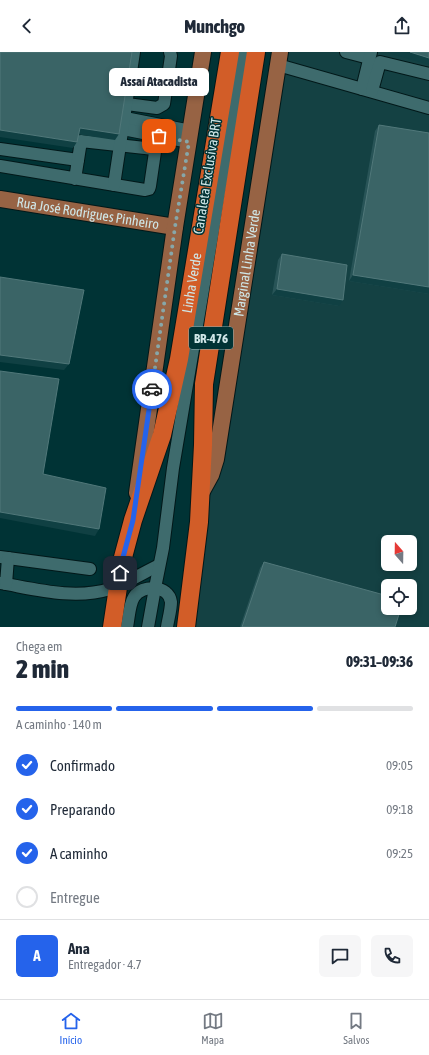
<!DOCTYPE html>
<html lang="pt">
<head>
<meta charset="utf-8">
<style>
	body { margin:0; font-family:"Asap Condensed",sans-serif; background:#f6f6f7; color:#1f2937; height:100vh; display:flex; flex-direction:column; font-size:15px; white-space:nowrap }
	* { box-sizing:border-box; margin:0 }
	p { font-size:13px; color:#747a83 }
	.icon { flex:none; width:22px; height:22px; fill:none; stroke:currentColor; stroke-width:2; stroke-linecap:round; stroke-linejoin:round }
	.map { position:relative; height:575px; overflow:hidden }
	.sheet { display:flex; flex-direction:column; background:#fff; flex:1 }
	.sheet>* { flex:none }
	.needle { width:26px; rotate:340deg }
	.tools { position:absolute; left:381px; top:483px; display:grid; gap:8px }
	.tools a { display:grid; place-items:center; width:36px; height:36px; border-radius:6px; background:#fff; box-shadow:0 2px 6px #0003; font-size:20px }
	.pin { position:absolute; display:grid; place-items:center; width:34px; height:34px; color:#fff; margin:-17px; border-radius:8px; box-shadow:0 2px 6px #0006 }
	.courier { position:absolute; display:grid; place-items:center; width:40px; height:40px; margin:-20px; border:3px solid #2563eb; border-radius:50%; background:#fff; color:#222; box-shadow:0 1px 5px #0007 }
	.bubble { position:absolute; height:28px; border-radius:6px; background:#fff; box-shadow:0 2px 6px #0003; font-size:13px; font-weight:800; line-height:28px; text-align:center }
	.summary em { font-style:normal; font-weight:800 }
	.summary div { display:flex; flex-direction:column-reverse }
	.summary { display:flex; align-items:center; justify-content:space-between; height:68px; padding:0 16px }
	h1 { font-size:26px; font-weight:800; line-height:30px }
	.bar { display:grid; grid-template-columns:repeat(4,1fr); gap:6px 4px; align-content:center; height:48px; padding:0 16px }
	.bar i { height:5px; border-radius:3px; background:#e0e1e3 }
	.bar .active { background:#2563eb }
	.bar p { grid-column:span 4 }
	.line { display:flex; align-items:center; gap:10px; padding:0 16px; border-top:1px solid #e0e1e3 }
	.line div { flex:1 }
	.round { display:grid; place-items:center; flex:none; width:42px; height:42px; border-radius:6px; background:#f6f6f7 }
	ol { padding:0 16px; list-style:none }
	li { display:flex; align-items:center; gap:12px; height:44px }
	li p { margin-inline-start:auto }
	li .icon { padding:4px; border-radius:50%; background:#2563eb; color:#fff; stroke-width:4 }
	li:last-child { color:#747a83 }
	li i { width:22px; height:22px; border:2px solid #e0e1e3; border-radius:50% }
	header { display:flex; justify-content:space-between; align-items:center; height:52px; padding:0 16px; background:#fff; font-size:18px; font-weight:800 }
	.tabs { display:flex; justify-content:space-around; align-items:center; height:56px; border-top:1px solid #e0e1e3; background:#fff; font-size:11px; color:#747a83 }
	.tabs a { display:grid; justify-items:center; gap:2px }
	.tabs .active { color:#2563eb }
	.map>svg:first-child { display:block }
	.built { fill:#144143; fill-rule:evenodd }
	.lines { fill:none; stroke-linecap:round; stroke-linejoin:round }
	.minor-casing { stroke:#021819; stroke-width:14 }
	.major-casing { stroke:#021819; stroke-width:18 }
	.highway-casing { stroke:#021819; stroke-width:20 }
	.minor { stroke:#3e6b6d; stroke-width:12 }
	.major { stroke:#976344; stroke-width:16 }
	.highway { stroke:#d25d28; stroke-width:18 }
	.wall { fill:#285457 }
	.shaded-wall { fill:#104043 }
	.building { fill:#3a6466; stroke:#51787a }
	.done { stroke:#87a7a9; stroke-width:4; stroke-dasharray:0 7.2 }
	.route { stroke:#2563eb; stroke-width:5 }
	.labels { text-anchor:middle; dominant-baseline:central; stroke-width:3; stroke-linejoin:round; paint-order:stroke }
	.shield { fill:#003335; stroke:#91b0b2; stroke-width:1 }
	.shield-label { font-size:13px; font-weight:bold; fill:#cfe6e7 }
	.street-label { font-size:14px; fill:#cfe6e7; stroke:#003335 }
</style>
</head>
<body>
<header><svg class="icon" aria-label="back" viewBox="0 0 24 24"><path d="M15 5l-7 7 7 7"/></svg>Munchgo<svg class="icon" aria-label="share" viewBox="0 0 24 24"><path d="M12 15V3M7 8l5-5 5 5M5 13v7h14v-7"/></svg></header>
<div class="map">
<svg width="429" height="575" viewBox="0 0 429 575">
	<rect width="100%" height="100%" fill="#003335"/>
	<path class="built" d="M280,0H429V575H186ZM388,490H410V512H388ZM388,534H410V556H388Z"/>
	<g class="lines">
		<defs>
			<g id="minor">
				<path d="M346,0L369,6"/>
				<path d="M278,13L429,56"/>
				<path d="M362,37L371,0"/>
				<path d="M372,39L380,10L429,22"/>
				<path d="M127,52L157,56L164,52L171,4L170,0"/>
				<path d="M125,66L191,79"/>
				<path d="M123,77L189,90"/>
				<path d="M0,97L78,108"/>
				<path d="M0,114L145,138L149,137L150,134L155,100L154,97L81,89L75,127"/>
				<path d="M114,133L134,0"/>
				<path d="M0,505L90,517"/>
				<path d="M0,531C35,537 74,548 110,537C127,531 143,521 159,513"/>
				<path d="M6,532L8,506"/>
				<path d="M127,575C129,566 129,553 134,545C142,532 169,533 171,550C171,558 168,568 167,575"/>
				<path d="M148,575L155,536L163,496L173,416L243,0"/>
			</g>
			<g id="major">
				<path id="s1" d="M0,147L175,175"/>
				<path d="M137,441L175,175L203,0"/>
				<path id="s2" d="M200,443L211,423L216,407L280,0"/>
			</g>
			<g id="highway">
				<path id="s3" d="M112,575L122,509L133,468L162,383L179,307L230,0"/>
				<path d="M186,575L199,470L203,393L204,332L256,0"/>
			</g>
		</defs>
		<use href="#minor" class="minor-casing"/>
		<use href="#major" class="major-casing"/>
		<use href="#highway" class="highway-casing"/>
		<use href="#minor" class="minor"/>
		<use href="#major" class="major"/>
		<use href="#highway" class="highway"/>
	</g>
	<g class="wall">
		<path d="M379,73L429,81V242L349,229L375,79Z"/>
		<path d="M282,202L339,254L272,243L278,208Z"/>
		<path d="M264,510L395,575H240L260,516Z"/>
	</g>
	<g class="shaded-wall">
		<path d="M389,0H410L429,6V13L388,1Z"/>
		<path d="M80,76L119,82L115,88L75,82Z"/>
		<path d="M0,78L77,90L73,96L0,85Z"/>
		<path d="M353,223L429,235V242L349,229Z"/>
		<path d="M277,237L343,248L339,254L272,243Z"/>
		<path d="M0,303L69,312L64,318L0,310Z"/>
		<path d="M0,460L99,477L95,484L0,466Z"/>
	</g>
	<g class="building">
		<path d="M0,0H132L119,82L80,76L77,90L0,78Z"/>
		<path d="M410,0H429V6Z"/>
		<path d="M379,73L429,81V235L353,223Z"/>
		<path d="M282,202L347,213L343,248L277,237Z"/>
		<path d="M0,225L84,238L69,312L0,303Z"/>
		<path d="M0,319L59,327L43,422L106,436L99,477L0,460Z"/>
		<path d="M264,510L388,544V556H401L395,575H242Z"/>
	</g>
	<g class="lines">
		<path class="done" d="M152,337L175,175L189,90L159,84"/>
		<path class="route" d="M120,521L122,509L133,468L152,337"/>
	</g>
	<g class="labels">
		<rect class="shield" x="189" y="275" width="44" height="22" rx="3"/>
		<g class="shield-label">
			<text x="211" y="286">BR-476</text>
		</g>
		<g class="street-label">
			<text transform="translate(207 124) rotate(-81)">Canaleta Exclusiva BRT</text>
			<text stroke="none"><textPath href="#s1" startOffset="89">Rua José Rodrigues Pinheiro</textPath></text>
			<text stroke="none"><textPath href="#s2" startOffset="238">Marginal Linha Verde</textPath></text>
			<text stroke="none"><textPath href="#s3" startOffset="354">Linha Verde</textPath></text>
		</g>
	</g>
</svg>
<div class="tools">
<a><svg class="needle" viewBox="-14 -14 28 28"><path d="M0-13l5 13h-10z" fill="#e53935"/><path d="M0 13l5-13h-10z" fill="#747a83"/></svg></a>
<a><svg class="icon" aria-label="locate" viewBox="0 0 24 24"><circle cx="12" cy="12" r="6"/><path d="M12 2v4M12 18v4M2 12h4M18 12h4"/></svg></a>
</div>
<div class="pin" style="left:159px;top:84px;background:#ea580c"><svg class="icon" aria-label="bag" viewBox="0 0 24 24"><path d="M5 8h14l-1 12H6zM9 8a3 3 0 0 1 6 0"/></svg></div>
<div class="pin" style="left:120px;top:521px;background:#1f2937"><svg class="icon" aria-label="home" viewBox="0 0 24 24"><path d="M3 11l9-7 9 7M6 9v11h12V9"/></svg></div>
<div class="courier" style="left:152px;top:337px"><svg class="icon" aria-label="car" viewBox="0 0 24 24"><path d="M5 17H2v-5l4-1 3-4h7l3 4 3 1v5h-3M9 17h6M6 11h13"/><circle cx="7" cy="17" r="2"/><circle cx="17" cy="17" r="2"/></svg></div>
<div class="bubble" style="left:109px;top:16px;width:100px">Assaí Atacadista</div>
</div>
<section class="sheet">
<div class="summary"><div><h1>2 min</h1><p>Chega em</p></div><em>09:31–09:36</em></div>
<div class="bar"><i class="active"></i><i class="active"></i><i class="active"></i><i></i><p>A caminho · 140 m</p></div>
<ol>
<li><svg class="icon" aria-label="check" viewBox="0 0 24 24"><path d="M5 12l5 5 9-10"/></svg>Confirmado<p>09:05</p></li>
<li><svg class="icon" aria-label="check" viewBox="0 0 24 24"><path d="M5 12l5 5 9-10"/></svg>Preparando<p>09:18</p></li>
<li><svg class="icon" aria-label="check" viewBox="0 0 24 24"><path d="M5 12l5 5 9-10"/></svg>A caminho<p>09:25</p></li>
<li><i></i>Entregue</li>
</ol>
<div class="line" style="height:72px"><b class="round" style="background:#2563eb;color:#fff">A</b><div><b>Ana</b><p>Entregador · 4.7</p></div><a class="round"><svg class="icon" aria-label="chat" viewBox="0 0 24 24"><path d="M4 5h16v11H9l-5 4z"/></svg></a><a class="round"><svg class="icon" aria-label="phone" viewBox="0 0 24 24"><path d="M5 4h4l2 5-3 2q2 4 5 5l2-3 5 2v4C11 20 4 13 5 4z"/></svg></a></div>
</section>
<nav class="tabs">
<a class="active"><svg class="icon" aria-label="home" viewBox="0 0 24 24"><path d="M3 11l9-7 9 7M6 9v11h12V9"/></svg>Início</a>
<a><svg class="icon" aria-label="map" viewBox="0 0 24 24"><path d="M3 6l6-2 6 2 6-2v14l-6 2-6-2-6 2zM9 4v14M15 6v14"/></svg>Mapa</a>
<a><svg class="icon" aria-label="saved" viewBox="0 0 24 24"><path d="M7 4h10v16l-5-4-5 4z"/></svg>Salvos</a>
</nav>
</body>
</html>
